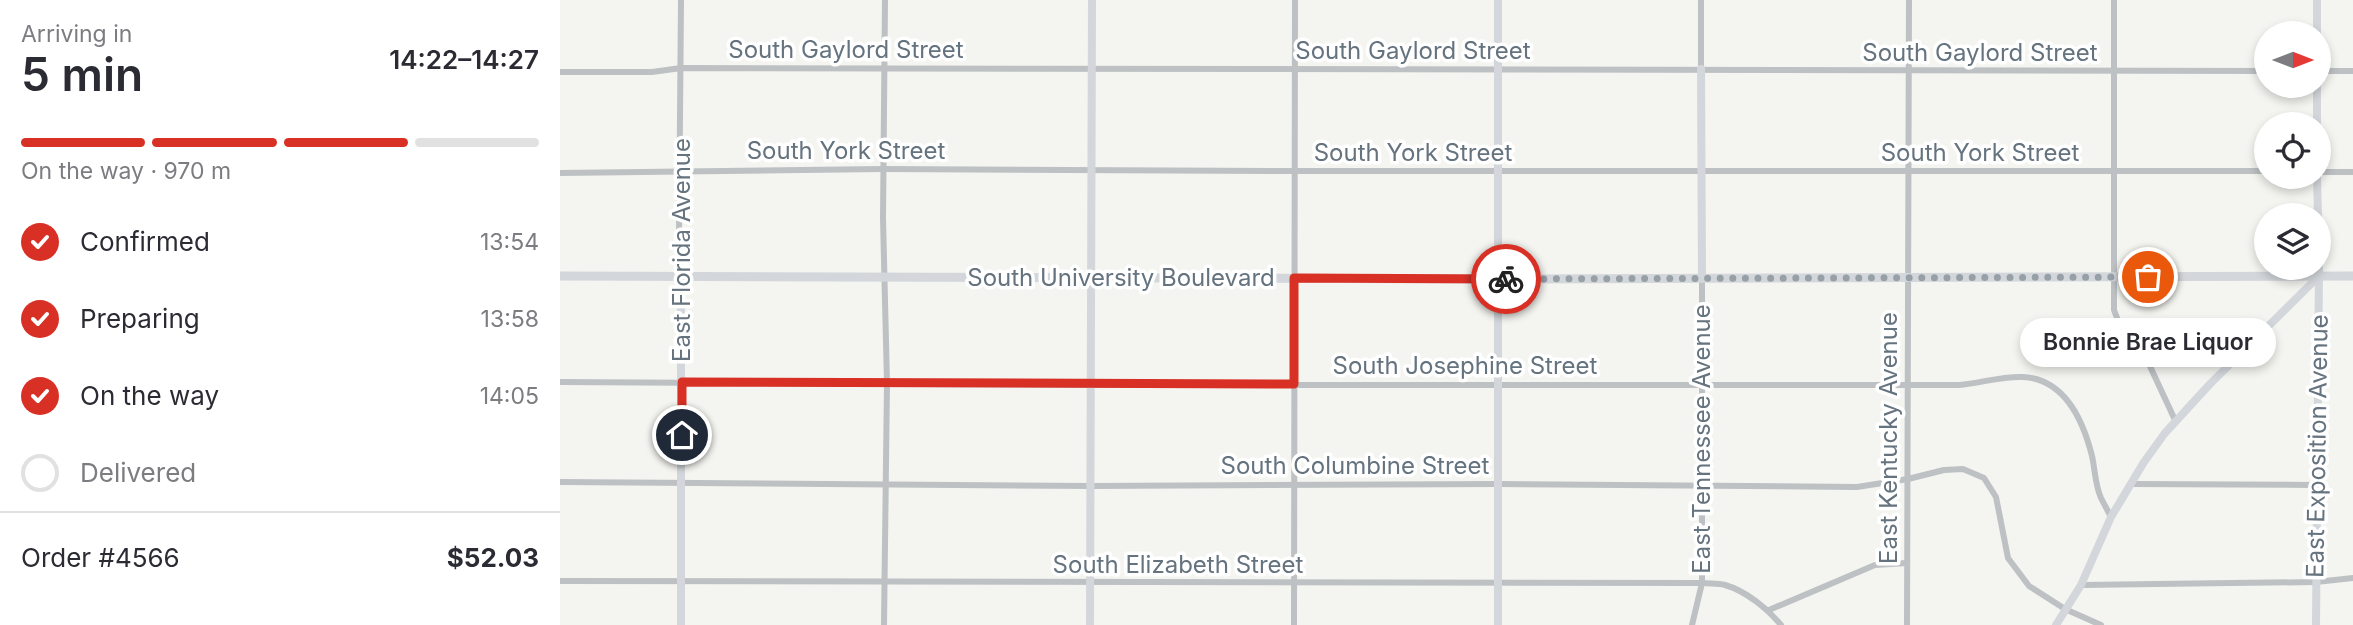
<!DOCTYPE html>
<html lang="en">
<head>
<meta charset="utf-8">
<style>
	body { margin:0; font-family:Inter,sans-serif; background:#f7f7f7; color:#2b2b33; height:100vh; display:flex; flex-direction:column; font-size:26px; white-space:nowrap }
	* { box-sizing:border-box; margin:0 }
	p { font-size:23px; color:#7c7c81 }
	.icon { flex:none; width:38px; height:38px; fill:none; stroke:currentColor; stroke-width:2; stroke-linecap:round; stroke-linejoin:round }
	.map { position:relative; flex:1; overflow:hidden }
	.details { display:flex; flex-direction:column; background:#fff; width:560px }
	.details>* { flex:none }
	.needle { width:46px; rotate:90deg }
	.buttons { position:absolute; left:1694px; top:21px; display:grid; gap:14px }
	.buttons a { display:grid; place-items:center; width:77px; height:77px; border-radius:50%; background:#fff; box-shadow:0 4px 10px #0003; font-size:35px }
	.pin { position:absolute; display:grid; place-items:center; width:60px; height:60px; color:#fff; margin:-30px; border:4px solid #fff; border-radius:50%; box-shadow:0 2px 7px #0007 }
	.courier { position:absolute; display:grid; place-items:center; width:70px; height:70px; margin:-35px; border:5px solid #d93025; border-radius:50%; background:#fff; color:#222; box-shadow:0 2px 9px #0007 }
	.bubble { position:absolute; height:49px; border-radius:24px; background:#fff; box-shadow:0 4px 10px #0003; font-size:23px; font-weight:600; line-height:49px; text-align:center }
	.head em { font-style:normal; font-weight:600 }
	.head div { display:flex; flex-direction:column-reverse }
	.head { display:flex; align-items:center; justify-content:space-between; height:119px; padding:0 21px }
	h1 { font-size:46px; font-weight:600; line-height:52px }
	.bar { display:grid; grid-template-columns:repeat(4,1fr); gap:10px 7px; align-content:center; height:84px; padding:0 21px }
	.bar i { height:9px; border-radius:5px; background:#e1e1e2 }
	.bar .current { background:#d93025 }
	.bar p { grid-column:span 4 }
	.line { display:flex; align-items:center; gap:18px; padding:0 21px; border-top:2px solid #e1e1e2 }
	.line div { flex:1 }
	ol { padding:0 21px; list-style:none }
	li { display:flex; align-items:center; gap:21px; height:77px }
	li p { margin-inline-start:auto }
	li .icon { padding:7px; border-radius:50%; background:#d93025; color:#fff; stroke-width:4 }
	li:last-child { color:#7c7c81 }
	li i { width:38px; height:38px; border:4px solid #e1e1e2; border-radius:50% }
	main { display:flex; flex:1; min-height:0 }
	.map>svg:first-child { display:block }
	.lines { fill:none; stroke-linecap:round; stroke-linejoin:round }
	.street { stroke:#bdc1c4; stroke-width:6 }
	.secondary { stroke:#d3d7db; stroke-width:8 }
	.primary { stroke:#d3d7db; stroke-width:9 }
	.done { stroke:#97a0a7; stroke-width:7; stroke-dasharray:0 12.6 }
	.route { stroke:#d93025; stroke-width:9 }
	.labels { text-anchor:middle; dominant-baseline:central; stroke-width:7; stroke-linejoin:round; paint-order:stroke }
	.street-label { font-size:24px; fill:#65737f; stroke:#fff }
</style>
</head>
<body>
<main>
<section class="details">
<div class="head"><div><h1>5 min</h1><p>Arriving in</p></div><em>14:22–14:27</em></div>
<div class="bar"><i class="current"></i><i class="current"></i><i class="current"></i><i></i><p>On the way · 970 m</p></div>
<ol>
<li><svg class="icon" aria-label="check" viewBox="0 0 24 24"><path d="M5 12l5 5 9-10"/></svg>Confirmed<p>13:54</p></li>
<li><svg class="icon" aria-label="check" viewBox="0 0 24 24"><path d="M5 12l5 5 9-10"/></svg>Preparing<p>13:58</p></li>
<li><svg class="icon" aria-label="check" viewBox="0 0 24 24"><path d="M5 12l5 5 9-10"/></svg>On the way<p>14:05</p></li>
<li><i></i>Delivered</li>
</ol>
<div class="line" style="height:91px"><div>Order #4566</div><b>$52.03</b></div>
</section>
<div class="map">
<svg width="1793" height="625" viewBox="0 0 1793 625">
	<rect width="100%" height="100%" fill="#f4f4f0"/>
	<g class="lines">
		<g class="street">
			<path d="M1554,0V310L1559,323L1588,362L1615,420"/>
			<path d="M1141,69V0"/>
			<path d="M1759,71H1793"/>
			<path d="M0,72H92L121,68L1706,71"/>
			<path d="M1759,172H1793"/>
			<path d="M0,173L323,169L735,171H1706"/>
			<path d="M121,276L119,234L121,0"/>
			<path d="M0,382L531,385H1399C1421,383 1442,376 1463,377C1505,379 1523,420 1532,456C1535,469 1535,485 1541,498C1544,504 1548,511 1551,517"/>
			<path d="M0,482L531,486L938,484L1297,487L1348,479L1384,470L1403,469L1424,478L1436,497L1448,558L1469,586L1505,609L1541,625"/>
			<path d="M1571,484L1756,485"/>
			<path d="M0,581L1142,583C1149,584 1158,583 1165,585C1186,591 1208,609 1221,625"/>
			<path d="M1521,585L1756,582L1793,578"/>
			<path d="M1209,610L1315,565L1347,563"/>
			<path d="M324,625L327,383L323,218L325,0"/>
			<path d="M734,625L735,0"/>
			<path d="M1132,625L1142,583V278"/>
			<path d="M1347,625L1349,0"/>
		</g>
		<g class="secondary">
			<path d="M1757,33V0"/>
			<path d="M1141,69L1142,278"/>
			<path d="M1757,86V124"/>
			<path d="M1757,177L1758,215"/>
			<path d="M121,625V276"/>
			<path d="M530,625L532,0"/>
			<path d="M938,625V0"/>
			<path d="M1496,625L1521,585L1551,517L1584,462L1605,433L1650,384L1759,276"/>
			<path d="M1756,625L1759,268"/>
		</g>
		<path class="primary" d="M0,276L931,279L1793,276"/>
	</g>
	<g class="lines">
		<path class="done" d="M946,279L1588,277"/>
		<path class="route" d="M122,435V382L734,384V278L946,279"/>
	</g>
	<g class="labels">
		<g class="street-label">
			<text x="286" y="49">South Gaylord Street</text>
			<text x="853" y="50">South Gaylord Street</text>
			<text x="1420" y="52">South Gaylord Street</text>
			<text x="286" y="150">South York Street</text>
			<text x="853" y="152">South York Street</text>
			<text x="1420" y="152">South York Street</text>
			<text transform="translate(121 250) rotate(-90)">East Florida Avenue</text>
			<text x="561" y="277">South University Boulevard</text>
			<text x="905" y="365">South Josephine Street</text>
			<text transform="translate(1328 438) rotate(-90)">East Kentucky Avenue</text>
			<text transform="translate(1141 439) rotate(-90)">East Tennessee Avenue</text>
			<text transform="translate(1757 446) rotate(-89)">East Exposition Avenue</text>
			<text x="795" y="465">South Columbine Street</text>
			<text x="618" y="564">South Elizabeth Street</text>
		</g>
	</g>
</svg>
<div class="buttons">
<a><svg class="needle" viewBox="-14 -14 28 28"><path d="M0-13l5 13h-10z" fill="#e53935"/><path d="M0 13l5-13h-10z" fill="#7c7c81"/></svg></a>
<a><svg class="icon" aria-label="locate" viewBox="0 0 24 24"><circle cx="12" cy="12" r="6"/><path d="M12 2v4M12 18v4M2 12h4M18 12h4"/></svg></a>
<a><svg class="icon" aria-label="layers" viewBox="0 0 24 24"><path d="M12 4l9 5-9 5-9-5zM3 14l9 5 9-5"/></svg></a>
</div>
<div class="pin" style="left:1588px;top:277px;background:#ea580c"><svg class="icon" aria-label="bag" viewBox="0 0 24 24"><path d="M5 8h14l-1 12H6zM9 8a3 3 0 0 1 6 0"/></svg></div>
<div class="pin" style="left:122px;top:435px;background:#1f2937"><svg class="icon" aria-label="home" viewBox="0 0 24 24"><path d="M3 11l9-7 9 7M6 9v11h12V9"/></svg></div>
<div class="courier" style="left:946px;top:279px"><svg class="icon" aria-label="bike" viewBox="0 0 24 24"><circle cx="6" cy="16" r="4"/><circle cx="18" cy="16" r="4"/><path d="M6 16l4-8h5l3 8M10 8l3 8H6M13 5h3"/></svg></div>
<div class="bubble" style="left:1460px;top:318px;width:256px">Bonnie Brae Liquor</div>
</div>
</main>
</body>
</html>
